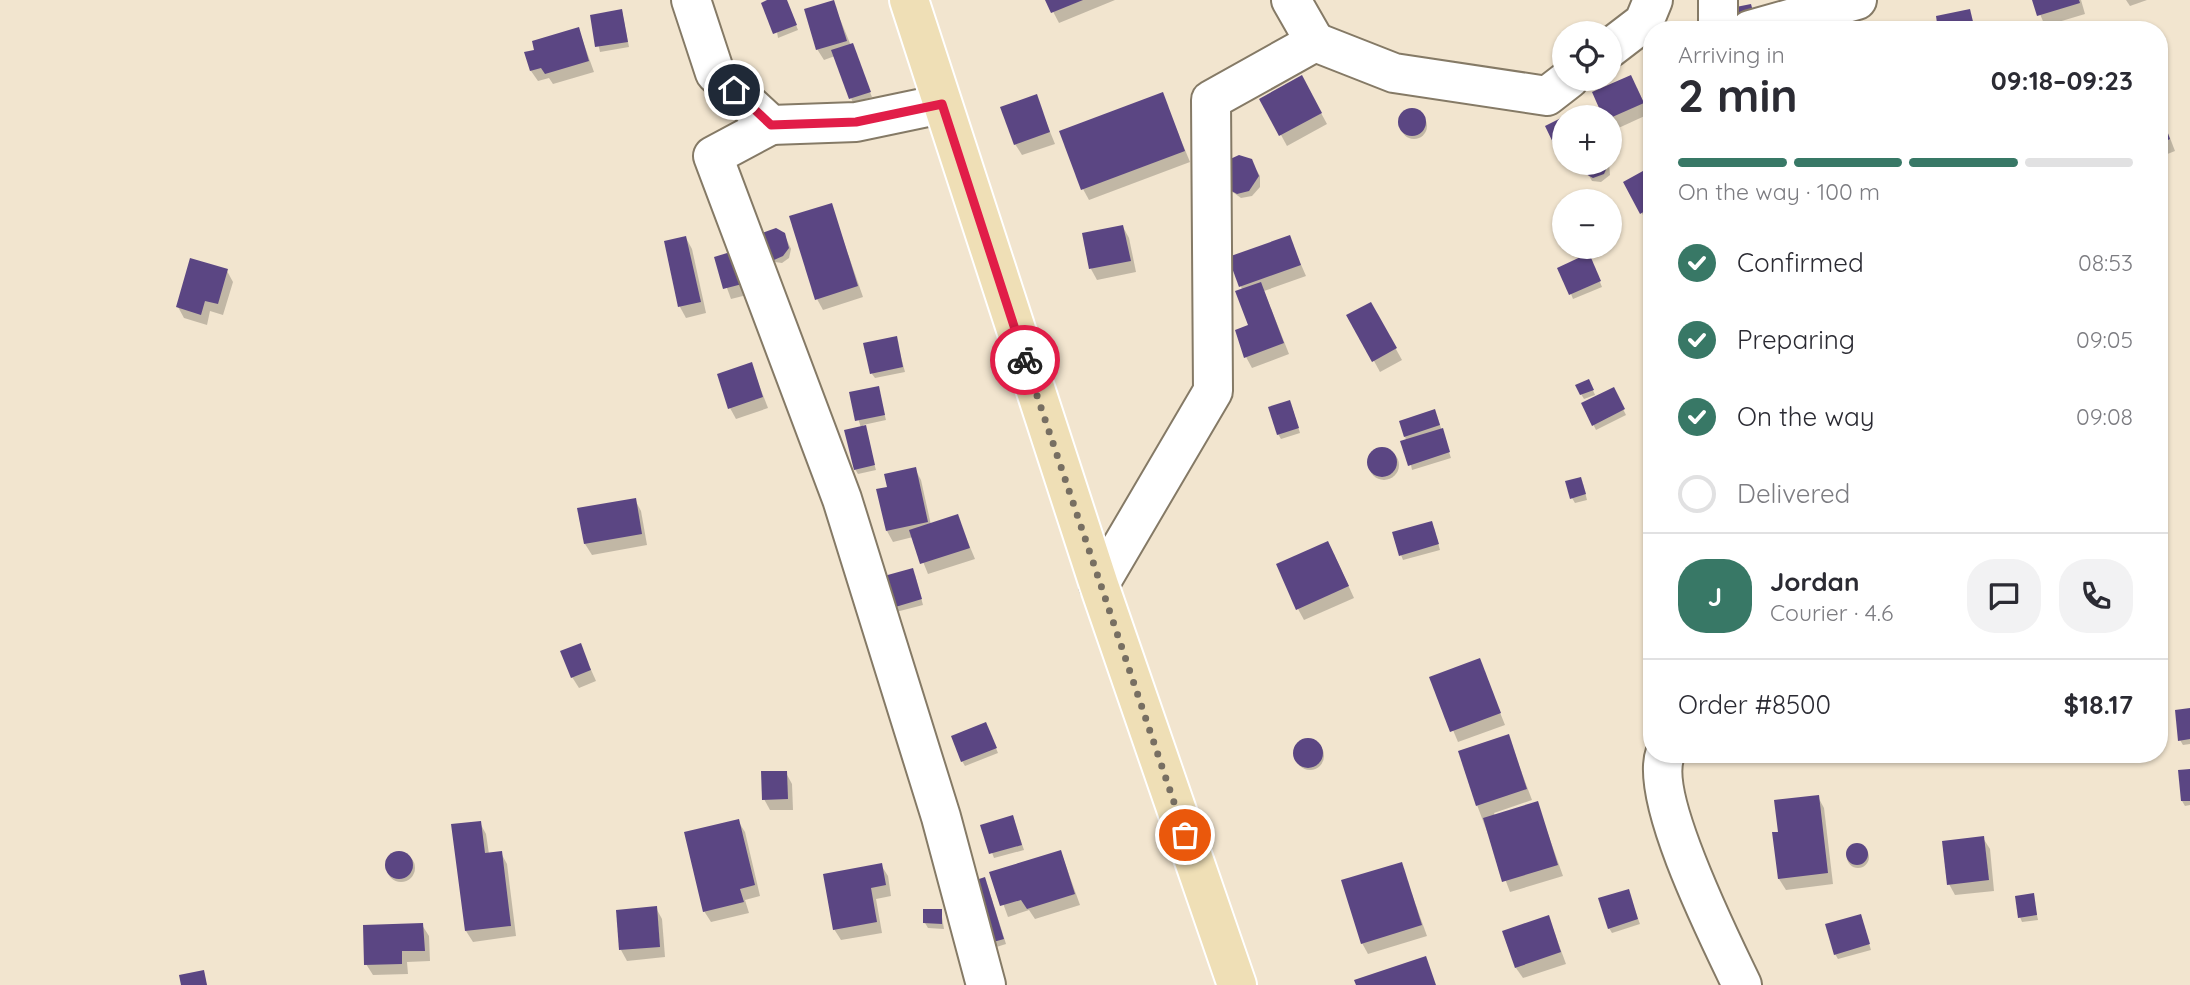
<!DOCTYPE html>
<html lang="en">
<head>
<meta charset="utf-8">
<style>
	body { margin:0; font-family:Quicksand,sans-serif; background:#f2f2f3; color:#2b2b33; height:100vh; display:flex; flex-direction:column; font-size:26px; white-space:nowrap }
	* { box-sizing:border-box; margin:0 }
	p { font-size:23px; color:#7c7c81 }
	.icon { flex:none; width:38px; height:38px; fill:none; stroke:currentColor; stroke-width:2; stroke-linecap:round; stroke-linejoin:round }
	.map { position:relative; flex:1; overflow:hidden }
	.drawer { position:absolute; left:1643px; top:21px; width:525px; height:742px; display:flex; flex-direction:column; background:#fff; border-radius:28px; box-shadow:0 2px 5px #0004 }
	.drawer>* { flex:none }
	.controls { position:absolute; left:1552px; top:21px; display:grid; gap:14px }
	.controls a { display:grid; place-items:center; width:70px; height:70px; border-radius:50%; background:#fff; box-shadow:0 2px 5px #0004; font-size:35px }
	.pin { position:absolute; display:grid; place-items:center; width:60px; height:60px; color:#fff; margin:-30px; border:4px solid #fff; border-radius:50%; box-shadow:0 2px 7px #0007 }
	.courier { position:absolute; display:grid; place-items:center; width:70px; height:70px; margin:-35px; border:5px solid #e11d48; border-radius:50%; background:#fff; color:#222; box-shadow:0 2px 9px #0007 }
	.overview em { font-style:normal; font-weight:700 }
	.overview div { display:flex; flex-direction:column-reverse }
	.overview { display:flex; align-items:center; justify-content:space-between; height:119px; padding:0 35px }
	h1 { font-size:46px; font-weight:700; line-height:52px }
	.bar { display:grid; grid-template-columns:repeat(4,1fr); gap:10px 7px; align-content:center; height:84px; padding:0 35px }
	.bar i { height:9px; border-radius:5px; background:#e1e1e2 }
	.bar .current { background:#387866 }
	.bar p { grid-column:span 4 }
	.line { display:flex; align-items:center; gap:18px; padding:0 35px; border-top:2px solid #e1e1e2 }
	.line div { flex:1 }
	.round { display:grid; place-items:center; flex:none; width:74px; height:74px; border-radius:28px; background:#f2f2f3 }
	ol { padding:0 35px; list-style:none }
	li { display:flex; align-items:center; gap:21px; height:77px }
	li p { margin-inline-start:auto }
	li .icon { padding:7px; border-radius:50%; background:#387866; color:#fff; stroke-width:4 }
	li:last-child { color:#7c7c81 }
	li i { width:38px; height:38px; border:4px solid #e1e1e2; border-radius:50% }
	.map>svg:first-child { display:block }
	.shadow { fill:#0003 }
	.building { fill:#5b4683 }
	.lines { fill:none; stroke-linecap:round; stroke-linejoin:round }
	.minor-casing { stroke:#857a66; stroke-width:42 }
	.major-casing { stroke:#fff; stroke-width:42 }
	.minor { stroke:#fff; stroke-width:38 }
	.major { stroke:#efdfb6; stroke-width:38 }
	.done { stroke:#776f62; stroke-width:7; stroke-dasharray:0 12.6 }
	.route { stroke:#e11d48; stroke-width:9 }
</style>
</head>
<body>
<div class="map">
<svg width="2190" height="985" viewBox="0 0 2190 985">
	<rect width="100%" height="100%" fill="#f2e5cf"/>
	<g class="shadow">
		<path d="M772,0H786L798,30L778,38Z"/>
		<path d="M1047,0H1115L1059,23Z"/>
		<path d="M2034,0H2081L2085,14L2045,26Z"/>
		<path d="M2126,0H2147L2130,6Z"/>
		<path d="M833,2L872,97L853,103L835,56L824,60L817,49Z"/>
		<path d="M622,11L629,47L600,52L592,16Z"/>
		<path d="M579,30L594,72L553,84L549,78L538,81L531,71L536,51Z"/>
		<path d="M1302,78L1327,124L1287,146L1262,100Z"/>
		<path d="M1637,88L1649,114L1612,131L1610,117Z"/>
		<path d="M1162,94L1190,162L1089,200L1083,189Z"/>
		<path d="M1036,97L1055,144L1022,155L1015,144Z"/>
		<path d="M2160,112L2175,151L2160,157Z"/>
		<circle cx="1414" cy="126" r="13"/>
		<path d="M1564,118V157H1563L1547,126Z"/>
		<path d="M1251,161L1260,176V187L1252,196L1241,198L1227,188Z"/>
		<path d="M1582,163H1609L1610,175L1601,182L1592,181Z"/>
		<path d="M1652,168V221L1648,224L1625,183Z"/>
		<path d="M831,205L863,297L823,310L817,299Z"/>
		<path d="M1123,227L1129,238L1136,272L1097,280L1091,269Z"/>
		<path d="M784,234L791,249L789,258L782,263L768,261Z"/>
		<path d="M1289,237L1306,276L1264,291L1289,354L1252,368L1246,357L1250,326L1241,286Z"/>
		<path d="M686,238L692,249L706,313L686,318L680,307L666,243Z"/>
		<path d="M716,258L751,294L731,299Z"/>
		<path d="M1591,260L1602,287L1573,299L1571,294Z"/>
		<path d="M227,271L233,282L223,315L210,311L207,325L184,318L178,307Z"/>
		<path d="M1371,304L1402,360L1380,372L1349,315Z"/>
		<path d="M896,338L905,372L875,378L872,374Z"/>
		<path d="M751,364L768,408L736,419L730,408Z"/>
		<path d="M1591,386L1596,397L1613,389L1626,415L1596,430L1583,404L1596,398L1595,395L1584,399L1581,394Z"/>
		<path d="M878,388L886,420L863,425L876,470L858,474L855,469L861,428L851,394Z"/>
		<path d="M2160,405L2167,442L2160,444Z"/>
		<path d="M1292,407L1300,433L1281,439L1278,434Z"/>
		<path d="M1437,416L1451,458L1412,470L1405,436Z"/>
		<circle cx="1384" cy="465" r="15"/>
		<path d="M915,469L921,480L931,525L957,516L975,559L928,574L913,537L893,542L887,531L889,488Z"/>
		<path d="M1583,484L1587,500L1575,503L1572,498Z"/>
		<path d="M635,500L641,511L647,545L592,555L585,544L579,510Z"/>
		<path d="M1434,528L1440,550L1403,560L1401,555Z"/>
		<path d="M1334,554L1354,598L1304,620L1298,609Z"/>
		<path d="M915,575L923,605L896,612L886,577Z"/>
		<path d="M580,645L596,681L579,688L572,677Z"/>
		<path d="M1479,660L1505,725L1458,742L1431,678Z"/>
		<path d="M2190,709V744L2183,745L2180,740Z"/>
		<path d="M988,729L998,753L965,766L962,761Z"/>
		<path d="M1508,736L1532,800L1494,813L1495,816L1537,803L1563,876L1510,892L1477,805Z"/>
		<circle cx="1310" cy="756" r="14"/>
		<path d="M2190,770V805L2185,806L2182,801Z"/>
		<path d="M786,773L792,784L793,810H770L764,799Z"/>
		<path d="M1818,797L1824,808L1833,884L1786,890L1779,879L1780,833Z"/>
		<path d="M1013,817L1024,850L994,858L982,826Z"/>
		<path d="M738,821L745,832L760,896L745,900L749,913L711,922L704,911Z"/>
		<path d="M480,823L486,834L489,854L501,853L507,864L516,936L473,942L466,931Z"/>
		<path d="M1983,838L1990,849L1994,891L1955,895L1949,884Z"/>
		<circle cx="1858" cy="857" r="11"/>
		<path d="M1061,852L1080,905L1035,919L1029,910L1008,917L992,873Z"/>
		<circle cx="401" cy="868" r="14"/>
		<path d="M1401,864L1427,936L1368,954L1362,943Z"/>
		<path d="M881,865L888,876L891,896L876,899L882,933L841,940L834,929Z"/>
		<path d="M987,884L1006,944L990,949Z"/>
		<path d="M1628,891L1640,924L1612,933L1609,928Z"/>
		<path d="M2033,895L2038,920L2022,922L2020,917Z"/>
		<path d="M656,908L662,919L665,957L627,961L621,950Z"/>
		<path d="M941,911L944,929L928,928L925,923Z"/>
		<path d="M1861,916L1871,950L1838,959L1835,954Z"/>
		<path d="M1549,918L1566,964L1523,978L1516,968Z"/>
		<path d="M422,925L429,936L430,961L407,962L408,974L373,975L366,964Z"/>
	</g>
	<g class="building">
		<path d="M767,0H787L797,25L773,34L761,3Z"/>
		<path d="M834,0L847,41L816,50L804,9Z"/>
		<path d="M1045,0H1083L1051,13Z"/>
		<path d="M2032,0H2079L2080,3L2037,16Z"/>
		<path d="M1751,4L1754,15L1739,18L1736,7Z"/>
		<path d="M622,9L628,42L595,47L590,15Z"/>
		<path d="M1970,9L1975,30H1938L1936,16Z"/>
		<path d="M579,27L589,61L545,74L541,68L530,71L524,52L534,50L532,41Z"/>
		<path d="M853,43L871,92L849,99L831,50Z"/>
		<path d="M1302,75L1322,113L1279,136L1259,99Z"/>
		<path d="M1631,75L1644,103L1610,118L1603,117L1592,92Z"/>
		<path d="M1163,92L1185,151L1081,190L1059,131Z"/>
		<path d="M1037,94L1050,132L1014,145L1000,107Z"/>
		<circle cx="1412" cy="122" r="14"/>
		<path d="M1577,110L1580,117H1564V151L1558,153L1545,126Z"/>
		<path d="M2160,112L2170,139L2160,144Z"/>
		<path d="M1239,155L1252,159L1259,176L1249,191L1237,194L1226,188L1228,160Z"/>
		<path d="M1579,163H1609L1604,174L1593,178L1582,172Z"/>
		<path d="M1652,166V207L1640,214L1623,182Z"/>
		<path d="M832,203L858,286L815,300L789,216Z"/>
		<path d="M1123,225L1131,261L1089,269L1082,233Z"/>
		<path d="M776,228L785,233L789,248L783,256L774,260L768,258L762,233Z"/>
		<path d="M1290,235L1301,265L1239,287L1228,257Z"/>
		<path d="M686,236L701,302L678,307L664,241Z"/>
		<path d="M737,250L746,283L723,289L714,257Z"/>
		<path d="M1589,253L1601,281L1569,295L1557,268Z"/>
		<path d="M190,258L228,269L218,304L205,301L201,315L176,307Z"/>
		<path d="M1261,282L1284,343L1244,358L1235,330L1248,325L1235,291Z"/>
		<path d="M1371,302L1397,348L1372,362L1346,315Z"/>
		<path d="M897,336L903,367L870,374L863,343Z"/>
		<path d="M752,362L763,397L728,409L717,374Z"/>
		<path d="M1589,379L1594,390L1580,395L1575,385Z"/>
		<path d="M879,386L885,415L855,421L849,392Z"/>
		<path d="M1614,387L1625,409L1592,426L1581,403Z"/>
		<path d="M1290,400L1299,428L1277,435L1268,407Z"/>
		<path d="M1435,409L1440,425L1404,437L1399,421Z"/>
		<path d="M866,425L875,465L854,470L844,430Z"/>
		<path d="M1443,428L1450,452L1408,466L1400,441Z"/>
		<circle cx="1382" cy="462" r="15"/>
		<path d="M916,467L928,522L886,531L876,489L887,487L884,474Z"/>
		<path d="M1581,477L1586,494L1570,499L1565,481Z"/>
		<path d="M636,498L642,534L584,544L577,508Z"/>
		<path d="M958,514L970,548L920,564L909,530Z"/>
		<path d="M1432,521L1439,544L1399,556L1392,532Z"/>
		<path d="M1328,541L1349,586L1296,610L1276,564Z"/>
		<path d="M913,568L922,599L892,608L884,576Z"/>
		<path d="M581,643L591,670L571,678L560,651Z"/>
		<path d="M1480,658L1501,713L1450,732L1429,677Z"/>
		<path d="M2190,708V739L2178,741L2175,710Z"/>
		<path d="M986,722L997,748L961,762L951,736Z"/>
		<path d="M1509,734L1527,789L1476,806L1458,751Z"/>
		<circle cx="1308" cy="753" r="15"/>
		<path d="M2190,769V801H2181L2178,770Z"/>
		<path d="M761,771H787L788,799L762,800Z"/>
		<path d="M1819,795L1828,873L1778,879L1772,832H1778L1774,800Z"/>
		<path d="M1538,801L1558,865L1502,882L1483,818Z"/>
		<path d="M1013,815L1022,845L989,854L980,825Z"/>
		<path d="M739,819L755,885L740,889L744,902L703,912L684,832Z"/>
		<path d="M481,821L485,853L502,851L511,926L465,931L451,824Z"/>
		<path d="M1984,836L1989,880L1947,885L1942,841Z"/>
		<circle cx="1857" cy="854" r="11"/>
		<path d="M1061,850L1075,894L1027,909L1021,900L1000,906L989,872Z"/>
		<circle cx="399" cy="865" r="14"/>
		<path d="M1402,862L1422,925L1361,944L1341,880Z"/>
		<path d="M882,863L886,885L871,888L877,922L833,930L823,874Z"/>
		<path d="M985,877L1004,939L986,944L967,883Z"/>
		<path d="M1629,889L1638,919L1608,929L1598,898Z"/>
		<path d="M2034,893L2037,915L2018,918L2015,896Z"/>
		<path d="M657,906L660,947L619,950L616,910Z"/>
		<path d="M923,909H942V924L923,923Z"/>
		<path d="M1861,914L1870,944L1834,955L1825,924Z"/>
		<path d="M1549,915L1561,952L1515,968L1502,931Z"/>
		<path d="M423,923L425,951H402V964L364,965L363,925Z"/>
		<path d="M1426,956L1436,985H1356L1354,980Z"/>
		<path d="M204,970L207,985H181L179,975Z"/>
	</g>
	<g class="lines">
		<defs>
			<g id="minor">
				<path d="M691,0L715,73L771,125L856,122L942,104"/>
				<path d="M1291,0L1315,42"/>
				<path d="M1718,30V0"/>
				<path d="M1750,30L1857,0"/>
				<path d="M1610,48L1644,22L1653,0"/>
				<path d="M771,125L713,156L842,499L941,817L986,985"/>
				<path d="M1099,585L1213,391L1211,100L1315,42L1394,73L1547,96L1569,79"/>
				<path d="M1665,754C1649,799 1721,941 1742,985"/>
			</g>
			<path id="major" d="M909,0L1099,585L1237,985"/>
		</defs>
		<use href="#minor" class="minor-casing"/>
		<use href="#major" class="major-casing"/>
		<use href="#minor" class="minor"/>
		<use href="#major" class="major"/>
	</g>
	<g class="lines">
		<path class="done" d="M1025,360L1185,835"/>
		<path class="route" d="M734,90L771,125L856,122L942,104L1025,360"/>
	</g>
</svg>
<div class="controls">
<a><svg class="icon" aria-label="locate" viewBox="0 0 24 24"><circle cx="12" cy="12" r="6"/><path d="M12 2v4M12 18v4M2 12h4M18 12h4"/></svg></a>
<a>+</a>
<a>−</a>
</div>
<div class="pin" style="left:1185px;top:835px;background:#ea580c"><svg class="icon" aria-label="bag" viewBox="0 0 24 24"><path d="M5 8h14l-1 12H6zM9 8a3 3 0 0 1 6 0"/></svg></div>
<div class="pin" style="left:734px;top:90px;background:#1f2937"><svg class="icon" aria-label="home" viewBox="0 0 24 24"><path d="M3 11l9-7 9 7M6 9v11h12V9"/></svg></div>
<div class="courier" style="left:1025px;top:360px"><svg class="icon" aria-label="bike" viewBox="0 0 24 24"><circle cx="6" cy="16" r="4"/><circle cx="18" cy="16" r="4"/><path d="M6 16l4-8h5l3 8M10 8l3 8H6M13 5h3"/></svg></div>
<section class="drawer">
<div class="overview"><div><h1>2 min</h1><p>Arriving in</p></div><em>09:18–09:23</em></div>
<div class="bar"><i class="current"></i><i class="current"></i><i class="current"></i><i></i><p>On the way · 100 m</p></div>
<ol>
<li><svg class="icon" aria-label="check" viewBox="0 0 24 24"><path d="M5 12l5 5 9-10"/></svg>Confirmed<p>08:53</p></li>
<li><svg class="icon" aria-label="check" viewBox="0 0 24 24"><path d="M5 12l5 5 9-10"/></svg>Preparing<p>09:05</p></li>
<li><svg class="icon" aria-label="check" viewBox="0 0 24 24"><path d="M5 12l5 5 9-10"/></svg>On the way<p>09:08</p></li>
<li><i></i>Delivered</li>
</ol>
<div class="line" style="height:126px"><b class="round" style="background:#387866;color:#fff">J</b><div><b>Jordan</b><p>Courier · 4.6</p></div><a class="round"><svg class="icon" aria-label="chat" viewBox="0 0 24 24"><path d="M4 5h16v11H9l-5 4z"/></svg></a><a class="round"><svg class="icon" aria-label="phone" viewBox="0 0 24 24"><path d="M5 4h4l2 5-3 2q2 4 5 5l2-3 5 2v4C11 20 4 13 5 4z"/></svg></a></div>
<div class="line" style="height:91px"><div>Order #8500</div><b>$18.17</b></div>
</section>
</div>
</body>
</html>
